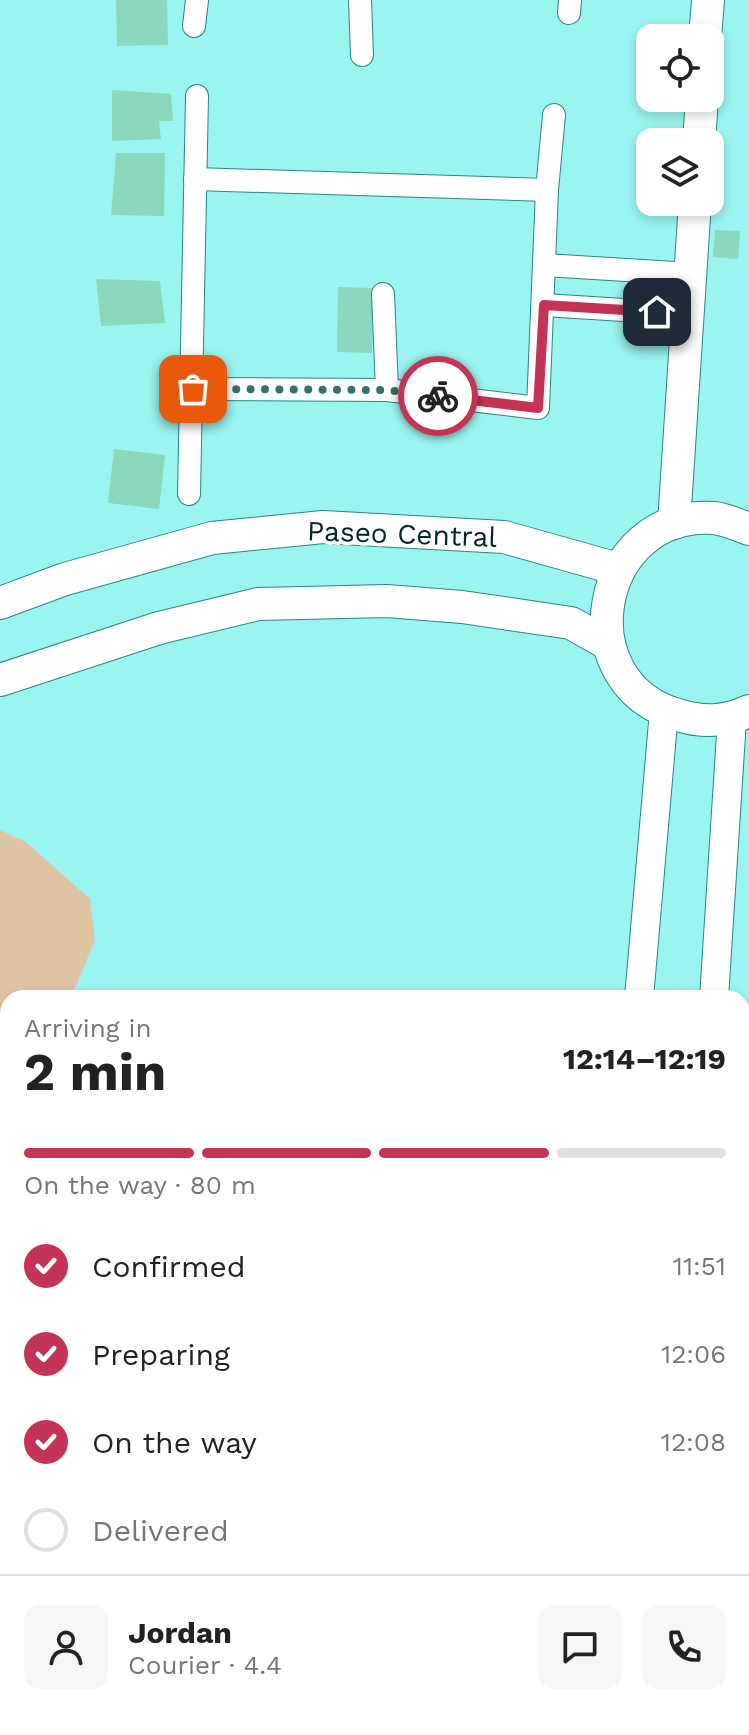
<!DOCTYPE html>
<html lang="en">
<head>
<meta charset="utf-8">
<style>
	body { margin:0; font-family:"Work Sans",sans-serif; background:#f6f6f6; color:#222; height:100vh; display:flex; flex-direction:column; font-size:30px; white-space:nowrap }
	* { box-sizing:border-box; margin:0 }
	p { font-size:26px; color:#767676 }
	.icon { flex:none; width:44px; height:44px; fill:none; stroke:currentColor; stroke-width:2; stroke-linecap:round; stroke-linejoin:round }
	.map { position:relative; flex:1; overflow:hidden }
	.sheet { position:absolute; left:0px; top:990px; width:750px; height:746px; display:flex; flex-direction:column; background:#fff; border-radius:24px 24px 0 0; box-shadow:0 4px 12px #0003 }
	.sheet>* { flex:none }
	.tools { position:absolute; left:636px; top:24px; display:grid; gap:16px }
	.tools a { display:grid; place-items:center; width:88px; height:88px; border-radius:16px; background:#fff; box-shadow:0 4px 12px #0003; font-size:40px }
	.pin { position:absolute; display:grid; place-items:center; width:68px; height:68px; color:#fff; margin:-34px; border-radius:16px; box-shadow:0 4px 12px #0006 }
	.courier { position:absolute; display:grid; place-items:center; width:80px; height:80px; margin:-40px; border:6px solid #c43457; border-radius:50%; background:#fff; color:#222; box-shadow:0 2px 10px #0007 }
	.summary em { font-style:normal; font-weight:700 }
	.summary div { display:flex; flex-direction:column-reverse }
	.summary { display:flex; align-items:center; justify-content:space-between; height:136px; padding:0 24px }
	h1 { font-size:52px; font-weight:700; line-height:60px }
	.bar { display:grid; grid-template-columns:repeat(4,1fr); gap:12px 8px; align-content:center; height:96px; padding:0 24px }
	.bar i { height:10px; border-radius:6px; background:#e0e0e0 }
	.bar .current { background:#c43457 }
	.bar p { grid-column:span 4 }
	.line { display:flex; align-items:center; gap:20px; padding:0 24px; border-top:2px solid #e0e0e0 }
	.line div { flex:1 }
	.round { display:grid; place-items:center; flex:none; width:84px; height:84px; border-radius:16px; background:#f6f6f6 }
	ol { padding:0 24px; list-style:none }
	li { display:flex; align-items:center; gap:24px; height:88px }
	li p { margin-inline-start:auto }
	li .icon { padding:8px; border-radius:50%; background:#c43457; color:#fff; stroke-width:4 }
	li:last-child { color:#767676 }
	li i { width:44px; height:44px; border:4px solid #e0e0e0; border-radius:50% }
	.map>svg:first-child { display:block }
	.green { fill:#e0c5a5 }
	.building { fill:#8ad9bf }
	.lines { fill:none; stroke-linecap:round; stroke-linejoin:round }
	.service-casing { stroke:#268784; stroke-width:13 }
	.minor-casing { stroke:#268784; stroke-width:24 }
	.tertiary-casing { stroke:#268784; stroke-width:30 }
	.secondary-casing { stroke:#268784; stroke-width:34 }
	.service { stroke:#fff; stroke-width:11 }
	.minor { stroke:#fff; stroke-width:22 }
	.tertiary { stroke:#fff; stroke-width:28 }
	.secondary { stroke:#fff; stroke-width:32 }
	.done { stroke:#366f6c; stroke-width:8; stroke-dasharray:0 14.4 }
	.route { stroke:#c43457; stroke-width:10 }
	.labels { text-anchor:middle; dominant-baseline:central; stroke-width:7; stroke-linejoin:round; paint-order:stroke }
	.street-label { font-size:28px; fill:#002725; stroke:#fff }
</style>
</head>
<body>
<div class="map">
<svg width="749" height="1735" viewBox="0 0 749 1735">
	<rect width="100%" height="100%" fill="#9af5f0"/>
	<g class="green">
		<path d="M0,830L26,842L90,899L95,940L71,998H8V1526L0,1559Z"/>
		<path d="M0,1609L8,1651V1728H23L24,1735H0Z"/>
	</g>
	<g class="building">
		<path d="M116,0H167L168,45L117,46Z"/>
		<path d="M112,90L171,94L173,121H159L161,139L112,141Z"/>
		<path d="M116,153H165L164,216L111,215Z"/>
		<path d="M715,230L740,231L738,259L713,257Z"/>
		<path d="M96,279L160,281L165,323L101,326Z"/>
		<path d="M338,287L373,288L372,353L337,352Z"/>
		<path d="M114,449L165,455L159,509L108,503Z"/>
		<path d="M742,1133H749V1379L742,1371Z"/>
		<path d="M749,1439V1645H742V1446Z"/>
	</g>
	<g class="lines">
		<defs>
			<path id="service" d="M742,1416V1419"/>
			<g id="minor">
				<path d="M360,0L362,55"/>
				<path d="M569,13L570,0"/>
				<path d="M194,26L197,0"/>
				<path d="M195,179L547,190"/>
				<path d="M545,265L691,274"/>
				<path d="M383,294L387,390"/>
				<path d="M544,305L687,314"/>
				<path d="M193,389L387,390L538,408L547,190L554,115"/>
				<path d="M189,494L197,96"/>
				<path d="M742,1171H749"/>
				<path d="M742,1658L749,1659"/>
			</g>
			<g id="tertiary">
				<path d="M639,998L664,711"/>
				<path d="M714,998L732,719"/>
				<path d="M588,1735V1728"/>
				<path d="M661,1735V1728"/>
			</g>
			<g id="secondary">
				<path d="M705,38L708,0"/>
				<path d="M699,142L702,98"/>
				<path d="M674,523L695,202"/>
				<path d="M749,529C738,525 725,519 714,518C595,510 564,683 678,715C703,723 725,722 749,711"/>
				<path d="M0,603L65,579L212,538L323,527L504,537L618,569"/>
				<path d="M0,680L159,628L258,604L387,601L462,607L571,623L608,644"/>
			</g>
		</defs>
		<use href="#service" class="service-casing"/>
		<use href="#minor" class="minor-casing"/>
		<use href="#tertiary" class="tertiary-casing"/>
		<use href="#secondary" class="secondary-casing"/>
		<use href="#service" class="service"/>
		<use href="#minor" class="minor"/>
		<use href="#tertiary" class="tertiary"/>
		<use href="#secondary" class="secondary"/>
	</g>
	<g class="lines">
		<path class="done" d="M193,389L387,390L438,396"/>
		<path class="route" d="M438,396L538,408L544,305L657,312"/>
	</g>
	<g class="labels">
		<g class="street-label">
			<text transform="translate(402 534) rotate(2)">Paseo Central</text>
		</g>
	</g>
</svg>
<div class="tools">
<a><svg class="icon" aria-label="locate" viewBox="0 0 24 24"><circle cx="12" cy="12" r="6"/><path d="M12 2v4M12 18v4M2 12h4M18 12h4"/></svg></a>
<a><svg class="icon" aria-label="layers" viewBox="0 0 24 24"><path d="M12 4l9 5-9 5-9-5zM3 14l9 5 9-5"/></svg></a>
</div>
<div class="pin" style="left:193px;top:389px;background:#ea580c"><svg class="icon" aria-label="bag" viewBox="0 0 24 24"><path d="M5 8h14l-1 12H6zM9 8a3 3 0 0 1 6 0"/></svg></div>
<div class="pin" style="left:657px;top:312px;background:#1f2937"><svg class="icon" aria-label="home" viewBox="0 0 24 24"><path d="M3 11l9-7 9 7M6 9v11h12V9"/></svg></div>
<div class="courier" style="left:438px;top:396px"><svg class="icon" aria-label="bike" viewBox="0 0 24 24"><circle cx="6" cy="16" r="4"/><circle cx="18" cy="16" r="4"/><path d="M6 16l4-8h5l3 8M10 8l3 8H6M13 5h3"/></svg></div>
<section class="sheet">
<div class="summary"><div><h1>2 min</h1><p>Arriving in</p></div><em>12:14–12:19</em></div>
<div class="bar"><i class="current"></i><i class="current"></i><i class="current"></i><i></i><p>On the way · 80 m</p></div>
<ol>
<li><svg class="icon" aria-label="check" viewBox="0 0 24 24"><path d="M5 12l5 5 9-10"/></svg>Confirmed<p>11:51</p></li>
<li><svg class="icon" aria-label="check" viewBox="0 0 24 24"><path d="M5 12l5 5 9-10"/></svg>Preparing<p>12:06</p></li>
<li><svg class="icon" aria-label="check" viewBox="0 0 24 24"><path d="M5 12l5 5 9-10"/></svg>On the way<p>12:08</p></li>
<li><i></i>Delivered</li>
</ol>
<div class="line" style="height:144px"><a class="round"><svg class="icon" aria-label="person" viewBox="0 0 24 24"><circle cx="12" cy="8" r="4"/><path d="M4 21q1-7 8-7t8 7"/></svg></a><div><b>Jordan</b><p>Courier · 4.4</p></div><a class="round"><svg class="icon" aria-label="chat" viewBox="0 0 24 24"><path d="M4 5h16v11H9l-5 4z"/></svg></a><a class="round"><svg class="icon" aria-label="phone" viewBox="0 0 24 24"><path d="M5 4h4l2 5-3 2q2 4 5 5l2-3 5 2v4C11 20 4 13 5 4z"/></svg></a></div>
</section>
</div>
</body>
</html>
